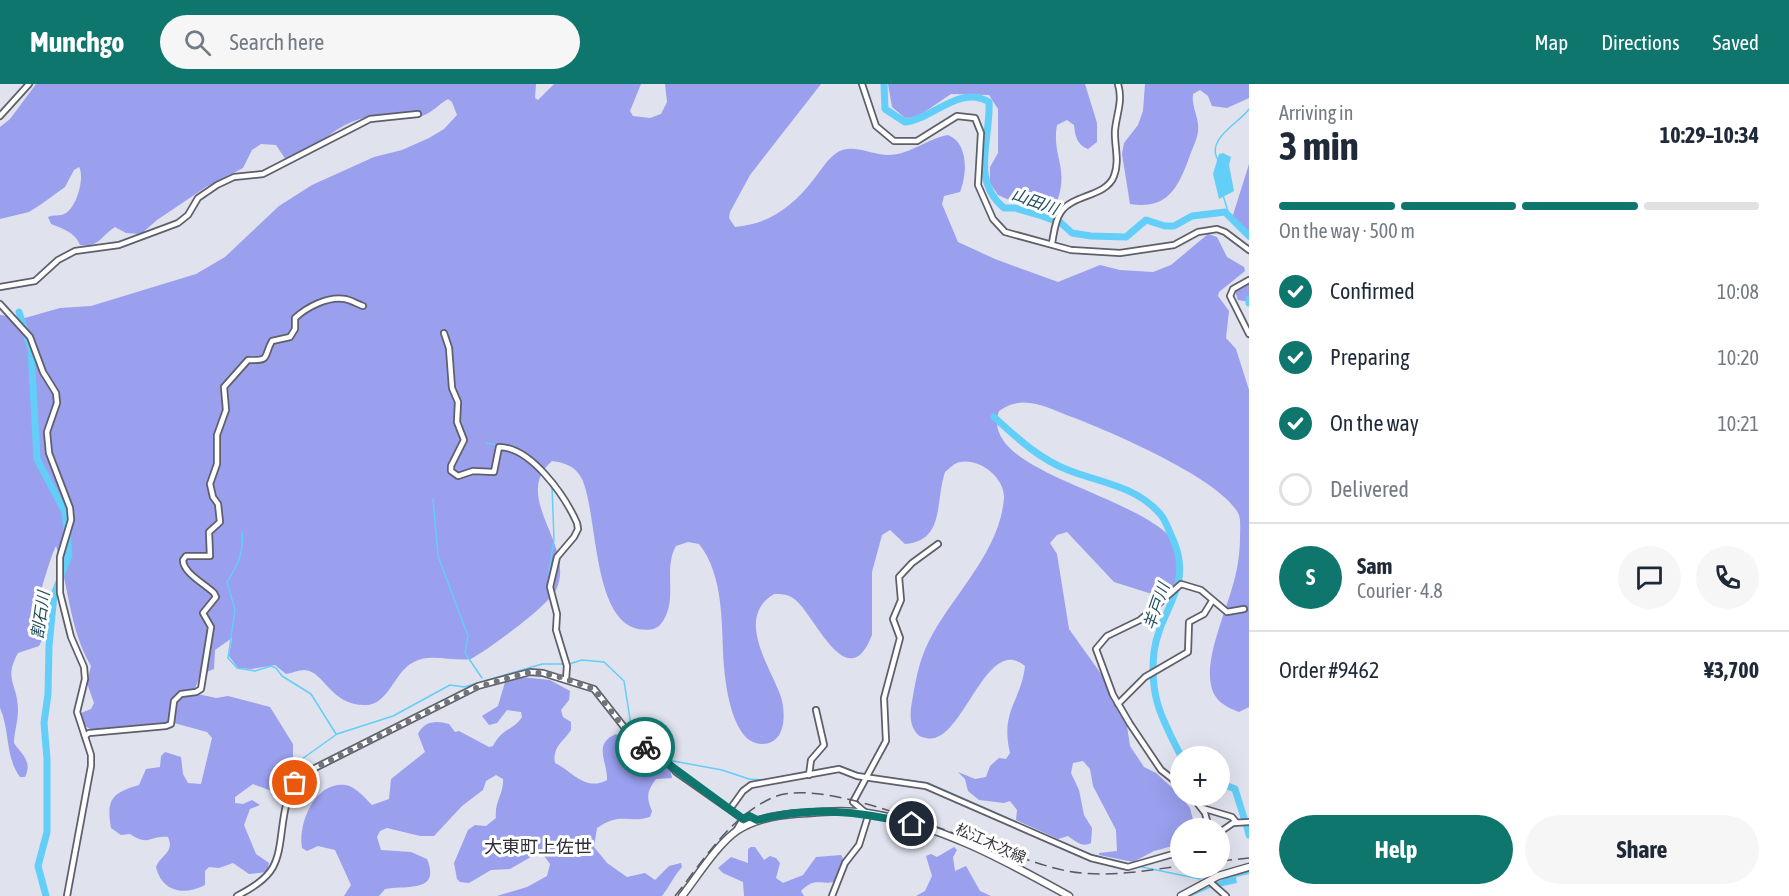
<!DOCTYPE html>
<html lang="en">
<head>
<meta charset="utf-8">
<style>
	body { margin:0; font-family:"Asap Condensed","Noto Sans JP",sans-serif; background:#f6f6f7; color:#1f2937; height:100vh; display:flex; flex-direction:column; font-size:22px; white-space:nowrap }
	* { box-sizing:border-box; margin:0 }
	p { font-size:20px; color:#747a83 }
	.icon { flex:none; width:33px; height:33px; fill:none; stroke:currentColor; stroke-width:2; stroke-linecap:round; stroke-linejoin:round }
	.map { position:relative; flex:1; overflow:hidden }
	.panel { display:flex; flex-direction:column; background:#fff; width:540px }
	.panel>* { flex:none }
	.tools { position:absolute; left:1170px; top:662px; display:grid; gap:12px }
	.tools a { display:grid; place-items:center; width:60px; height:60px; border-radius:50%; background:#fff; box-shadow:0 6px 24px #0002; font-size:30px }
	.pin { position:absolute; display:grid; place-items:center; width:51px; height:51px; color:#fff; margin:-26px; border:3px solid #fff; border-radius:50%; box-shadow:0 2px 6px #0007 }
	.courier { position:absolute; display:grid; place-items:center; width:60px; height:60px; margin:-30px; border:4px solid #0f766e; border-radius:50%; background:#fff; color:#222; box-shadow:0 2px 8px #0007 }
	.head em { font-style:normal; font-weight:700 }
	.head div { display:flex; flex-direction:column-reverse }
	.head { display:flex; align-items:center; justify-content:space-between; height:102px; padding:0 30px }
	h1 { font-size:39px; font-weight:700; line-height:45px }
	.bar { display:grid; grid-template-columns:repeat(4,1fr); gap:9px 6px; align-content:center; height:72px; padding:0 30px }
	.bar i { height:8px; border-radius:4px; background:#e0e1e3 }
	.bar .selected { background:#0f766e }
	.bar p { grid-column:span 4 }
	.line { display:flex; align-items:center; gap:15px; padding:0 30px; border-top:2px solid #e0e1e3 }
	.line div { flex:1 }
	.round { display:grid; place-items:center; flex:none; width:63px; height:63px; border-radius:32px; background:#f6f6f7 }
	ol { padding:0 30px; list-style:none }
	li { display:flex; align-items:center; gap:18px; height:66px }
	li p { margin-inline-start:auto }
	li .icon { padding:6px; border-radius:50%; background:#0f766e; color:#fff; stroke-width:4 }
	li:last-child { color:#747a83 }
	li i { width:33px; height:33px; border:3px solid #e0e1e3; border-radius:50% }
	.primary-button { display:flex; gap:12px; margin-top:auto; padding:12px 30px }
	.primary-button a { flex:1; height:69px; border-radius:36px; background:#0f766e; color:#fff; font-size:24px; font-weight:700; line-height:69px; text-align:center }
	.primary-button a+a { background:#f6f6f7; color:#1f2937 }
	header { display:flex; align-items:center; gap:36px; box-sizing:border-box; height:84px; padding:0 30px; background:#0f766e; color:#fff }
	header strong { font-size:28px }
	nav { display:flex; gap:33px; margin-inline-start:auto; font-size:21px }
	.search { width:420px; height:54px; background:#f6f6f7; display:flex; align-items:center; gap:15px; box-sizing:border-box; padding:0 21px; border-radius:33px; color:#747a83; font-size:22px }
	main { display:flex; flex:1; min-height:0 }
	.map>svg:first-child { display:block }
	.forest { fill:#9a9fee }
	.water { fill:#63cef7 }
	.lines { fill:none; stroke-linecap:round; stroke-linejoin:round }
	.stream { stroke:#63cef7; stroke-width:1.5 }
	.river { stroke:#63cef7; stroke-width:7 }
	.minor-casing { stroke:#5e5f69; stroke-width:8 }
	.major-casing { stroke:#5e5f69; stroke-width:9 }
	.minor { stroke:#fff; stroke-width:4.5 }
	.major { stroke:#fff; stroke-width:6 }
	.rail { stroke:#595a61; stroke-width:1.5; stroke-dasharray:12 6; stroke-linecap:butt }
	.done { stroke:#72747b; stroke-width:6; stroke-dasharray:0 10.8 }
	.route { stroke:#0f766e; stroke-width:8 }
	.labels { text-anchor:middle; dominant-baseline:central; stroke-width:6; stroke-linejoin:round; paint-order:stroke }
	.street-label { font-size:15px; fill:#37383d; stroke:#fff }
	.water-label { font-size:16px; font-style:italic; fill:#1f4d5e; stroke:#fff }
	.quarter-label { font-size:18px; fill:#2d2e37; stroke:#fff }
</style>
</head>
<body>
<header>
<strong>Munchgo</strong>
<div class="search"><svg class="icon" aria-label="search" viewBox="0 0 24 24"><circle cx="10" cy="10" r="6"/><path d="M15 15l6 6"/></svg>Search here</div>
<nav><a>Map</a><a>Directions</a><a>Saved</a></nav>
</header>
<main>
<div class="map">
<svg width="1249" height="812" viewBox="0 0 1249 812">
	<rect width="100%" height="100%" fill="#e0e2ee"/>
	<g class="forest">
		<path d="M36,0H536L535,14L538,16L554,0H641L630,27L633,32L650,34L661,30L667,18L665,0H821L750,91L730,128L729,134L735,143C770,140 793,122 814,95C822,85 827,75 838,68C853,59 872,71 888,71C910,71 928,54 948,51C969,59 967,91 960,108L944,112L942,120L958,158L995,175L1058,198L1100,181L1120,186L1153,188L1171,181L1208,150L1217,153L1227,173L1244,183L1245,187L1219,208L1218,212L1229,227L1226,254L1236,265L1249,306V623L1239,628C1226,623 1214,617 1211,601C1205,574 1225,530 1232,504C1237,489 1240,470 1240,454C1240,447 1241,438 1239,431C1224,396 1109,347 1072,333C1047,324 1024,309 999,327C971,406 1249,418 1167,511L1152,510L1114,498L1067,448L1057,451L1050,459L1057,470L1069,545L1104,594L1110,614L1127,642L1130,662L1144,683L1156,689L1179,710L1190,724L1195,744H1180V760L1154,767L1133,778L1099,771V769L1117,767L1116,746L1093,702L1090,685L1083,677L1073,679L1071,689L1079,706L1084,731L1092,744L1091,759C1083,764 1075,757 1068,752L1058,755L1016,736L1017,726L1010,717L1004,719L979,716L968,707L965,695L958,688L975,695L986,693L990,682L999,674L1006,675L1010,669C1000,626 1021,618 1025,582C985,548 963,663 926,654C921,653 918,652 915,647C908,637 911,623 913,612C916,594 920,575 928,559C951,512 1000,469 1004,414C1005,394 980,374 960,378C954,379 950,384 945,388C935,418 945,457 905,460L890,446L882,451L872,488V551C847,616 813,526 793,514C787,510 781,510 774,510C734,534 771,583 781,613C786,630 786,660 762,660C733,660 726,604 724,583C721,542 725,493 699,460L688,458L676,462C662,486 680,517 660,541C654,547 646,546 638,545C592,535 598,430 582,395C575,382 566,379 552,377C510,413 577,462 556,506C548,522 489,565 471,575C451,578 430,568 412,579C394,589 388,621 366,621C330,622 325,587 304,586C298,586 292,589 286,590L275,581L251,585L238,584L229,572L232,554L215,566L214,585L201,590L193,609L216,614L228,612L270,623L293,660V698L288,705L269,706L253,700L235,713V719L243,720L252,716L260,721L250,725L244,741L256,770L269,779L267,788L249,790L233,779L219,784L209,783L205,787V801C184,812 162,808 156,783C161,770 175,769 168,753C150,751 149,763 130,750L121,751L111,744C106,715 112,709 139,701L146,685L160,683L161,672L165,668L181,673L183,690L188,699L201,700L212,654L207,648L174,639L119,646H92L85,642L81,629L91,625L94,619L87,599L91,582C69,544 69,502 56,462C51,471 36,520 37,529C39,537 43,543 44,552L39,562L18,569C3,596 18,600 18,626C18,638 14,648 14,659C21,670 33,677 25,693H20C5,673 10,646 0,624V231L25,234L60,224L91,222L196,190L225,173L279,122L312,101L374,73L402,66L429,54L444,45L457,31L452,18L448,15C439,20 432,29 422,32C406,38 387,33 371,33C362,33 348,39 340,44C321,54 311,76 286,76L276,61L261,60L252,66L243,84L206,103L157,136L141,150L126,149L115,143C101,152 99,164 80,161C75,148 63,145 51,140L48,133C53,130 60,133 66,129C77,122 85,93 79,83L74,86L65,103L40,121L29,128L0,135V43L10,35Z"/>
		<path d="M888,0H1085L1097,39V58L1088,65C1077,61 1075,52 1074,41L1067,36L1057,41C1051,74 1072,85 1054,125L1039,127L1025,123L998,111L990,99V83L998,69V25L989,11L951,10L917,33L905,34L892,23Z"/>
		<path d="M1145,0H1249V14L1227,24L1212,22L1208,12L1200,6L1193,10C1191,23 1200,35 1198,47C1197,56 1192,65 1189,74C1178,104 1167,126 1130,120L1122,70L1124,59L1138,41L1143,27Z"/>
		<path d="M1249,80V147L1235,137L1233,131Z"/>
		<path d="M1249,200V218L1238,216L1235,207Z"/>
		<path d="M521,593L550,596L570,607L569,616L561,626L563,633L571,638V646C563,658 552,663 555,679C572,687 585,708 607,696C608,678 592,660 616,650L670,685L672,694L656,695C647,707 646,713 652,727L650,733C629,740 621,727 597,744L594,763L607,779L627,793L645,789L655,796L669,782L681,779L682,783C674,792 669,803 662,812H497L527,803L547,792L550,780L542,769L536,770L510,785L491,786L469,799L460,798L457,795L454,779L468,746L475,741L486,742L496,734C494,719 504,709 503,695L496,691L486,697L483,706L462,722L434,752H420L387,744L380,747L377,753L381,766L411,768L427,775C441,809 407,801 385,805L379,812H344L351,801L335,766L318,762L307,767L302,764C298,740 314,698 345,701C355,702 365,714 372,721L389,715L391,695L425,668L418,650C424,637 436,636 449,640L455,648L459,647L489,663L493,662C503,643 513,647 522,633L521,628L507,626L497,639L489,641L482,632L498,622L505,598Z"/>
		<path d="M751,763H755L764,776L770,772L776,774L780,779L776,794L783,799L803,791L816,773L841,771L844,776L834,798C819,801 815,793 801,807L804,812H744L743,798L723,789L718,784L731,773L748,779V765Z"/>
		<path d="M954,763L957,766L953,773L955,787L966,782L980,807L991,812H916L925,807L932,792L926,772L931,770L937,773Z"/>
	</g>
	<g class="water">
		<path d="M1223,69L1231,73L1229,81L1234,107L1219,115L1213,90L1219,70Z"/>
		<path d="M1249,786V790L1236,793L1237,799L1218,803L1214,800L1232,790Z"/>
	</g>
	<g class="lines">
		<g class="stream">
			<path d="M1219,77C1203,56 1241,38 1249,25"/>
			<path d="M1223,111L1229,131"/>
			<path d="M487,359L511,364"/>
			<path d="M538,386L552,402L554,456L549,486L550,495"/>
			<path d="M433,415L438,472L468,552L465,569L482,594"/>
			<path d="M242,448C244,469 238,481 227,498L235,526L228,574L237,584L255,587L271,582L276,584L282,592L311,610L336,650"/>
			<path d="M559,544L569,580"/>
			<path d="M569,580L582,576L604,578L624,597L631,641L653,665L673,677L722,686L749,695L762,696L806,688"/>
			<path d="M302,675L337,650L393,632L450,601L464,603L542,580H564"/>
			<path d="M811,687L840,682L861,690"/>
			<path d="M869,691L928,699L1088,770L1132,781"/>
			<path d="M1137,782L1200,795"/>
			<path d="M1190,812L1210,803"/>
		</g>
		<g class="river">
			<path d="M884,0L885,25L905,38C933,35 960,0 989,18C991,55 970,96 1004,124H1015L1042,132L1061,139L1072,149L1091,152L1126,153L1146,136L1165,142H1174L1192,132L1225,128L1249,152"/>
			<path d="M1249,215V219"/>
			<path d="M19,228L31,265L37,375L65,428L69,471L54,511L49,562L48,610L44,639L47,675V748L38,782L46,812"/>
			<path d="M994,333C1016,353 1039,375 1068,386C1101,399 1137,402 1161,431C1165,436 1168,444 1171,451C1196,502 1160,523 1154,568C1149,612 1162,635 1181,672"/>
			<path d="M1220,699L1235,705L1244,734"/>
			<path d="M1246,739L1249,751"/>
		</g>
		<defs>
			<g id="minor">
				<path d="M862,0L876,42L894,57H917L957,32L975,34L981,49L978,101L993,135L1005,148L1071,166L1120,169L1174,161L1198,148L1217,145L1225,148L1249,166"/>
				<path d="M0,32L29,0"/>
				<path d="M1052,159C1054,149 1055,136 1061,128C1073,110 1106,113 1114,92C1120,77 1114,61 1115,46C1117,28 1123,17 1118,0"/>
				<path d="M1249,196L1233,205L1230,212L1249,250"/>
				<path d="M0,203L35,197L58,176L75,167L119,161L178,139L188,131L198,114L217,101L234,93L263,90L370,35L418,30"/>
				<path d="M0,220L30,253L43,288L56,309L57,319L47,348L49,369L70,424L71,436L60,473V509L71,553L84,583L85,595L77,628L91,671V682L67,812"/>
				<path d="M444,249L449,264L452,304L458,318L457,338L464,356L451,382V387L458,392L473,387L494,388L499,363C531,363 565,412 577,439L578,445L574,453L557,473L550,503L557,530L556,546L567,582L566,595"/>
				<path d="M1118,620L1145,593L1188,568L1189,538L1204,530L1212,517"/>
				<path d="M85,652L89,649L166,642L171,640L174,617L181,610L196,608L201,605L211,543L203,529L216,513L214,509C205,500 183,489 183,476L186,472H210L209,448L220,438L218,420L213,413L210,400L217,380V351L226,326L224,303L248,276C271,277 263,273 272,257L290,253L295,245V234C307,223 328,212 345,215C351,216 357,220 363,222"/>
				<path d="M809,691L811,676L824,661L816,626"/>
				<path d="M1180,701L1161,686L1130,640L1113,611L1096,565L1107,552L1140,536L1181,500L1201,506L1227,528L1244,525"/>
				<path d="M1191,711L1205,729L1209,744"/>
				<path d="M1202,724L1232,733L1236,738"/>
				<path d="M730,725L743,707L751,701L839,685L857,692L926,702L1091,774L1128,783L1180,768"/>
				<path d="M866,729L853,718L886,657L884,614L900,554L893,535L901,516L899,493L912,479L938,460"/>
				<path d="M743,735L749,732L757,736"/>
				<path d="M1220,748L1233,739L1249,738"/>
				<path d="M1209,797L1226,812"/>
				<path d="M237,812C250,805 266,796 273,783C287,758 276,711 305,689L478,602L530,588L543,589L594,605L624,643L650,668L664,674L676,688L743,735L736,747"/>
				<path d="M832,812L845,779L859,761L869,729"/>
			</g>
			<g id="major">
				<path d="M682,812C697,793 718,759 738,746C759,733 783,730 808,729C827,727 848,726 867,729C939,740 1006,777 1069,812"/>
				<path d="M1181,812L1218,792L1249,783"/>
			</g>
		</defs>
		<use href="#minor" class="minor-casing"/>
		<use href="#major" class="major-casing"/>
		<use href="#minor" class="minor"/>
		<use href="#major" class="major"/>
		<g class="rail">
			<path d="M1220,777L1249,774"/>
			<path d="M675,812C704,776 730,732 774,713C833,689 997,773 1067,787C1105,794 1143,787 1180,782"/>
		</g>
	</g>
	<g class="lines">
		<path class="done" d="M295,699L305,689L478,603L530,588L554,591L594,605L624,644L645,663"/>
		<path class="route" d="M645,663L743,735L749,732L757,736C811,722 859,727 912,740"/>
	</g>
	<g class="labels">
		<g class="street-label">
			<text transform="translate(991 759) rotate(24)">松江木次線</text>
		</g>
		<g class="water-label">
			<text transform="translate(1035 117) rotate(20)">山田川</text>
			<text transform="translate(1156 522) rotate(-71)">羊戸川</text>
			<text transform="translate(40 531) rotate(-82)">割石川</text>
		</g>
		<g class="quarter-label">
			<text x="538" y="762">大東町上佐世</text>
		</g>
	</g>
</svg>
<div class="tools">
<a>+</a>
<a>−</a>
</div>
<div class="pin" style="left:295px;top:699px;background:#ea580c"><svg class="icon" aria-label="bag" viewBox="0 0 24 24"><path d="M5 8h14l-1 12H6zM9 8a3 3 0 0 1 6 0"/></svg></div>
<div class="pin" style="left:912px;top:740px;background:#1f2937"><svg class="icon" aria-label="home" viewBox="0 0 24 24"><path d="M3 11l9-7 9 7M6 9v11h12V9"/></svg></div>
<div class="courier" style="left:645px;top:663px"><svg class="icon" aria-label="bike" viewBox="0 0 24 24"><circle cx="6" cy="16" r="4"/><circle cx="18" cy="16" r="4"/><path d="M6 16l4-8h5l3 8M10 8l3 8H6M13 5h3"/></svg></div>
</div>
<section class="panel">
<div class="head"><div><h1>3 min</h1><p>Arriving in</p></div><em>10:29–10:34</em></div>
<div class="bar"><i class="selected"></i><i class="selected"></i><i class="selected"></i><i></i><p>On the way · 500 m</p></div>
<ol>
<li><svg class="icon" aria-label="check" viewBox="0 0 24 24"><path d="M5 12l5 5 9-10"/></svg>Confirmed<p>10:08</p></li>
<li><svg class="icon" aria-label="check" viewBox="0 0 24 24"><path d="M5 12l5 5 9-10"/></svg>Preparing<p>10:20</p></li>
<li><svg class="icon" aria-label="check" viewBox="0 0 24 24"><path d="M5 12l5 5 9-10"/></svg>On the way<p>10:21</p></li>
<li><i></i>Delivered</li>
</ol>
<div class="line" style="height:108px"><b class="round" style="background:#0f766e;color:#fff">S</b><div><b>Sam</b><p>Courier · 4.8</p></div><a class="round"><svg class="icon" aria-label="chat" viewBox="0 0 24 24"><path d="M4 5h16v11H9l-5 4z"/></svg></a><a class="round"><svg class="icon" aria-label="phone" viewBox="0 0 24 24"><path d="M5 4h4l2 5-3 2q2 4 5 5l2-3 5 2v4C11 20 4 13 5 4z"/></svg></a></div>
<div class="line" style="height:78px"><div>Order #9462</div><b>¥3,700</b></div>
<div class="primary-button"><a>Help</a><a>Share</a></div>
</section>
</main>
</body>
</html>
